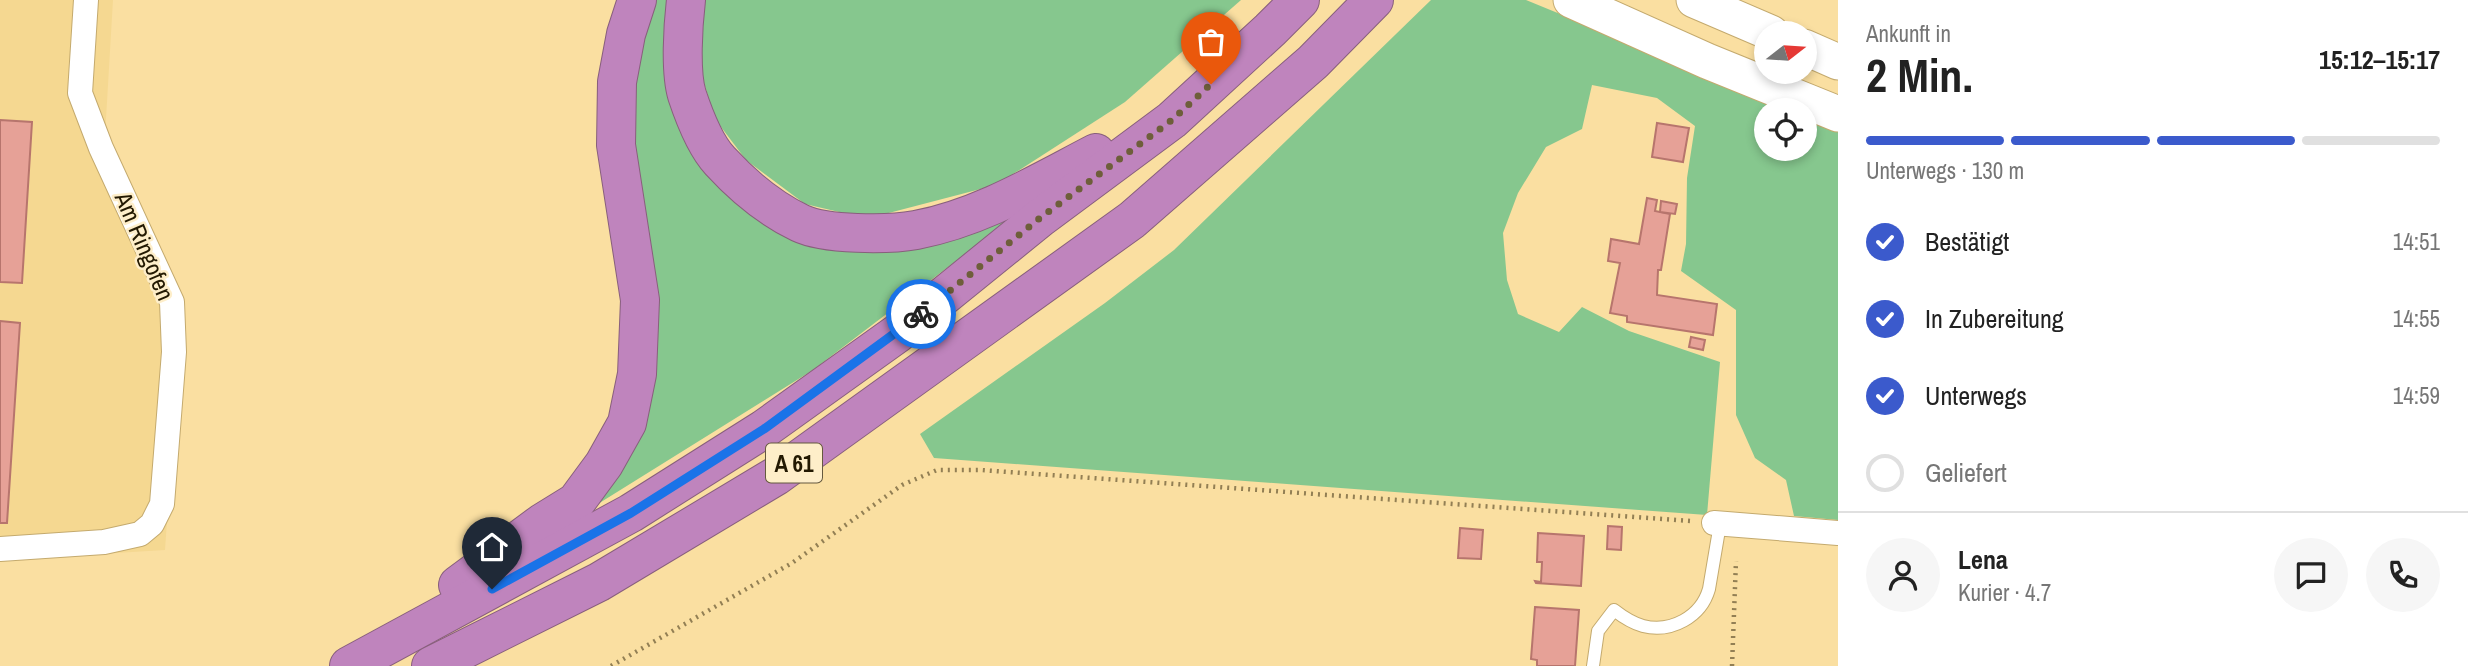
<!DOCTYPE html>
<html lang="de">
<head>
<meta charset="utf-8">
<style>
	body { margin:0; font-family:"Archivo Narrow",sans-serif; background:#f6f6f6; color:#222; height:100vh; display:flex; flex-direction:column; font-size:26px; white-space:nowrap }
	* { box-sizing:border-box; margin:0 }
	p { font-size:23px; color:#767676 }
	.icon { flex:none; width:38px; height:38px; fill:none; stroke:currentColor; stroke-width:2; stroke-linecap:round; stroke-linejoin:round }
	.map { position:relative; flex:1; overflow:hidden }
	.details { display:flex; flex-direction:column; background:#fff; width:630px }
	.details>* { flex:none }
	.needle { width:46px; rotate:73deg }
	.buttons { position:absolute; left:1754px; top:21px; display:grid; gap:14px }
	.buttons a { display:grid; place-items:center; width:63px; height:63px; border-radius:50%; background:#fff; box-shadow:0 4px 10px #0003; font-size:35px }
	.pin { position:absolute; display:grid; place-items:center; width:60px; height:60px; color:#fff; margin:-72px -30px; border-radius:50% 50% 50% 0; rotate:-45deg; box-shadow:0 0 7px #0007 }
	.pin .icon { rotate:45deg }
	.courier { position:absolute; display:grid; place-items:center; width:70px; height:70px; margin:-35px; border:5px solid #1a73e8; border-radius:50%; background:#fff; color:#222; box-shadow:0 2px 9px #0007 }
	.head em { font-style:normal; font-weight:700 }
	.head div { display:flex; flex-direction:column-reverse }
	.head { display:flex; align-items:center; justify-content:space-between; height:119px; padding:0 28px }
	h1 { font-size:46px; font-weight:700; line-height:52px }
	.bar { display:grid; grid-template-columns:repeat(4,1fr); gap:10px 7px; align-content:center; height:84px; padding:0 28px }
	.bar i { height:9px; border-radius:5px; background:#e0e0e0 }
	.bar .active { background:#3b5acc }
	.bar p { grid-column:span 4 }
	.line { display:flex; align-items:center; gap:18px; padding:0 28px; border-top:2px solid #e0e0e0 }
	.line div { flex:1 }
	.round { display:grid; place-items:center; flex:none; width:74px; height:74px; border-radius:37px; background:#f6f6f6 }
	ol { padding:0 28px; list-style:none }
	li { display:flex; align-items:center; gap:21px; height:77px }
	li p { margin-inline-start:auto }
	li .icon { padding:7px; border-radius:50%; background:#3b5acc; color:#fff; stroke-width:4 }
	li:last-child { color:#767676 }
	li i { width:38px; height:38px; border:4px solid #e0e0e0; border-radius:50% }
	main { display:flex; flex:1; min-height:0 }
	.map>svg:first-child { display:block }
	.built { fill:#f5d891 }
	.green { fill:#86c78e }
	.building { fill:#e6a197; stroke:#b7756d; stroke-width:2 }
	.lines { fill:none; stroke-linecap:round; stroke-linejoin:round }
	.lane-casing { stroke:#c4aa6e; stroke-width:14 }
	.street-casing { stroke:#c4aa6e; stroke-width:26 }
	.secondary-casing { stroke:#c4aa6e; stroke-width:37 }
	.highway-casing { stroke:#885f7c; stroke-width:40 }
	.path { stroke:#927f54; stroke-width:4.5; stroke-dasharray:2 5; stroke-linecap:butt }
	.lane { stroke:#fff; stroke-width:12 }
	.street { stroke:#fff; stroke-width:24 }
	.secondary { stroke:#fff; stroke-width:35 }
	.highway { stroke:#bf84bd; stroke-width:38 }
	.done { stroke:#6e5e3a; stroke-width:7; stroke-dasharray:0 12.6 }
	.route { stroke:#1a73e8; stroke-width:9 }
	.labels { text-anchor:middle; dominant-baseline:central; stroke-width:5; stroke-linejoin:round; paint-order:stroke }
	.shield { fill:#feeec9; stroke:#65593e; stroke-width:2 }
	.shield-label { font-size:23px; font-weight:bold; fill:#231902 }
	.street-label { font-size:24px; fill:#231902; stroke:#feeec9 }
</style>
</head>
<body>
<main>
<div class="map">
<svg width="1838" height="666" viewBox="0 0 1838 666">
	<rect width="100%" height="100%" fill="#fadfa1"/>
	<path class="built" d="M0,0H113L105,136L182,303L165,550L0,560Z"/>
	<g class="green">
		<path d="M648,0H670V91L807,236L1057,184L813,370L585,512L633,435L627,113Z"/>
		<path d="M704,0H1241L1125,102L996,185L881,215H852L805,204L746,160L715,119L700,70Z"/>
		<path d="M1431,0H1526L1794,110H1766V149H1804V114L1838,128V520L1794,516L1786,480L1755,458L1736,415V310L1681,271L1686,244L1687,178L1695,126L1657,98L1592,85L1582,129L1546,147L1518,193L1503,233L1507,280L1518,314L1559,332L1582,307L1629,331L1720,362L1707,515L934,458L920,434L1105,303L1174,250Z"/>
	</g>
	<g class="building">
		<path d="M0,120L32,122L22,283L0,282Z"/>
		<path d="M1657,123L1689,128L1683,162L1652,157Z"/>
		<path d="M1647,198L1657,200L1655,211L1670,214L1661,270H1658L1657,295L1717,304L1713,335L1627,322V316L1610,313L1620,263L1608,261L1611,239L1639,244Z"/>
		<path d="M1661,201L1677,204L1675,214L1660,212Z"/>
		<path d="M0,321L20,323L7,523H0Z"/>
		<path d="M1691,337L1705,340L1703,350L1689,347Z"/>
		<path d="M1608,526L1622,527L1621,550L1607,549Z"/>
		<path d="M1460,528L1483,530L1481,559L1458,558Z"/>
		<path d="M1538,533L1584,536L1581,586L1536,583L1535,581L1541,582L1542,562H1537Z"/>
		<path d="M1535,607L1579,610L1575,666H1537V660L1531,659Z"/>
	</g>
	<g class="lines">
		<defs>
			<path id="lane" d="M1593,666L1598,631L1614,610C1623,617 1632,623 1643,626C1671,633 1701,617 1709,589L1720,524"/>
			<g id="street">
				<path d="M1714,523L1838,533"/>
				<path d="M0,549L104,542L140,534L152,524L162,504L174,352L172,302L101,148L80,93L86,0"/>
			</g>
			<g id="secondary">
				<path d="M1571,0L1707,61L1838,114"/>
				<path d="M1694,0L1771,33"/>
				<path d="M1804,47L1838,62"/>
			</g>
			<g id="highway">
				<path d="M686,0C683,25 680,72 687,95C694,116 705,145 720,161C742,185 771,209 800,223C825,235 888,235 916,230C980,218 1038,183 1096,153"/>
				<path d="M458,585L542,523L576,502L604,464L627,423L637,374L640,300L616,145L617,82L626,34L637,0"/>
				<path d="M349,666L631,513L764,429L898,333L1040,218L1172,120L1270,30L1300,0"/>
				<path d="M431,666L599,582L776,476L1132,220L1313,62L1374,0"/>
			</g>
		</defs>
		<use href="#lane" class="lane-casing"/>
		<use href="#street" class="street-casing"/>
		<use href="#secondary" class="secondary-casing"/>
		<use href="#highway" class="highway-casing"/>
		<g class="path">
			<path d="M611,666L792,563L902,485L937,470H981L1690,521"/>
			<path d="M1732,666L1736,561"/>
		</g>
		<use href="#lane" class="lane"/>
		<use href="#street" class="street"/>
		<use href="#secondary" class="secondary"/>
		<use href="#highway" class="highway"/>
	</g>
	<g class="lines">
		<path class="done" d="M921,314L1040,218L1172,120L1211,84"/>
		<path class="route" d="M492,589L631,513L764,429L921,314"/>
	</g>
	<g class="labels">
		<rect class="shield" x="766" y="443.5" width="56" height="39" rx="5"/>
		<g class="shield-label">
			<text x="794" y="463">A 61</text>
		</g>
		<g class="street-label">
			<text transform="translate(145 246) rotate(67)">Am Ringofen</text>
		</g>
	</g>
</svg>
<div class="buttons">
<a><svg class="needle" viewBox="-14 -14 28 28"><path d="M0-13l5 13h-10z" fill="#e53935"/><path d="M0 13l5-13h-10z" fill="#767676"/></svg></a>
<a><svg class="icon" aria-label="locate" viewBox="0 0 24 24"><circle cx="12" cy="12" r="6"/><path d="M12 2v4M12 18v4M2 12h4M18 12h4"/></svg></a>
</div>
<div class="pin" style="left:1211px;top:84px;background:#ea580c"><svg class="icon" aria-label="bag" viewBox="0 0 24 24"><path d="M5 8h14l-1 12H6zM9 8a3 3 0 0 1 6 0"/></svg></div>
<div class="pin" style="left:492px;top:589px;background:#1f2937"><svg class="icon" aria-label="home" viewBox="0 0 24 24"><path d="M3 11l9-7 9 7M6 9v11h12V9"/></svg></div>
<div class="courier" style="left:921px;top:314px"><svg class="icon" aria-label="bike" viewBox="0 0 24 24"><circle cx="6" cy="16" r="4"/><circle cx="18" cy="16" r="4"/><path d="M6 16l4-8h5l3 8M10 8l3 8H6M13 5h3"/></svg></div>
</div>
<section class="details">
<div class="head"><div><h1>2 Min.</h1><p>Ankunft in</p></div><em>15:12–15:17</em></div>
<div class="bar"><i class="active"></i><i class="active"></i><i class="active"></i><i></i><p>Unterwegs · 130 m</p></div>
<ol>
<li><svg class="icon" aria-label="check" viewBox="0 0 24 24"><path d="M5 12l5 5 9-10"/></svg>Bestätigt<p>14:51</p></li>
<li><svg class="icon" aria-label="check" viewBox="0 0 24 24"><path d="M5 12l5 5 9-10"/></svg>In Zubereitung<p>14:55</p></li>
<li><svg class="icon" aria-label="check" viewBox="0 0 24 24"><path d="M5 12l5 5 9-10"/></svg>Unterwegs<p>14:59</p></li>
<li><i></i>Geliefert</li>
</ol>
<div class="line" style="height:126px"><a class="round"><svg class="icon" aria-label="person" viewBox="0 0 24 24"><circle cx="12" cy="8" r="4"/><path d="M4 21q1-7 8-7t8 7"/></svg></a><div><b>Lena</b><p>Kurier · 4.7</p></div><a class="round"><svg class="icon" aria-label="chat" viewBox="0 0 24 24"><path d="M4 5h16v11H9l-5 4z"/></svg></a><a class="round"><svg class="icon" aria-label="phone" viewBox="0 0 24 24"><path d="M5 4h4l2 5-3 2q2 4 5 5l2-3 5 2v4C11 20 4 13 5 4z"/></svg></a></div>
</section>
</main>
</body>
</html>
